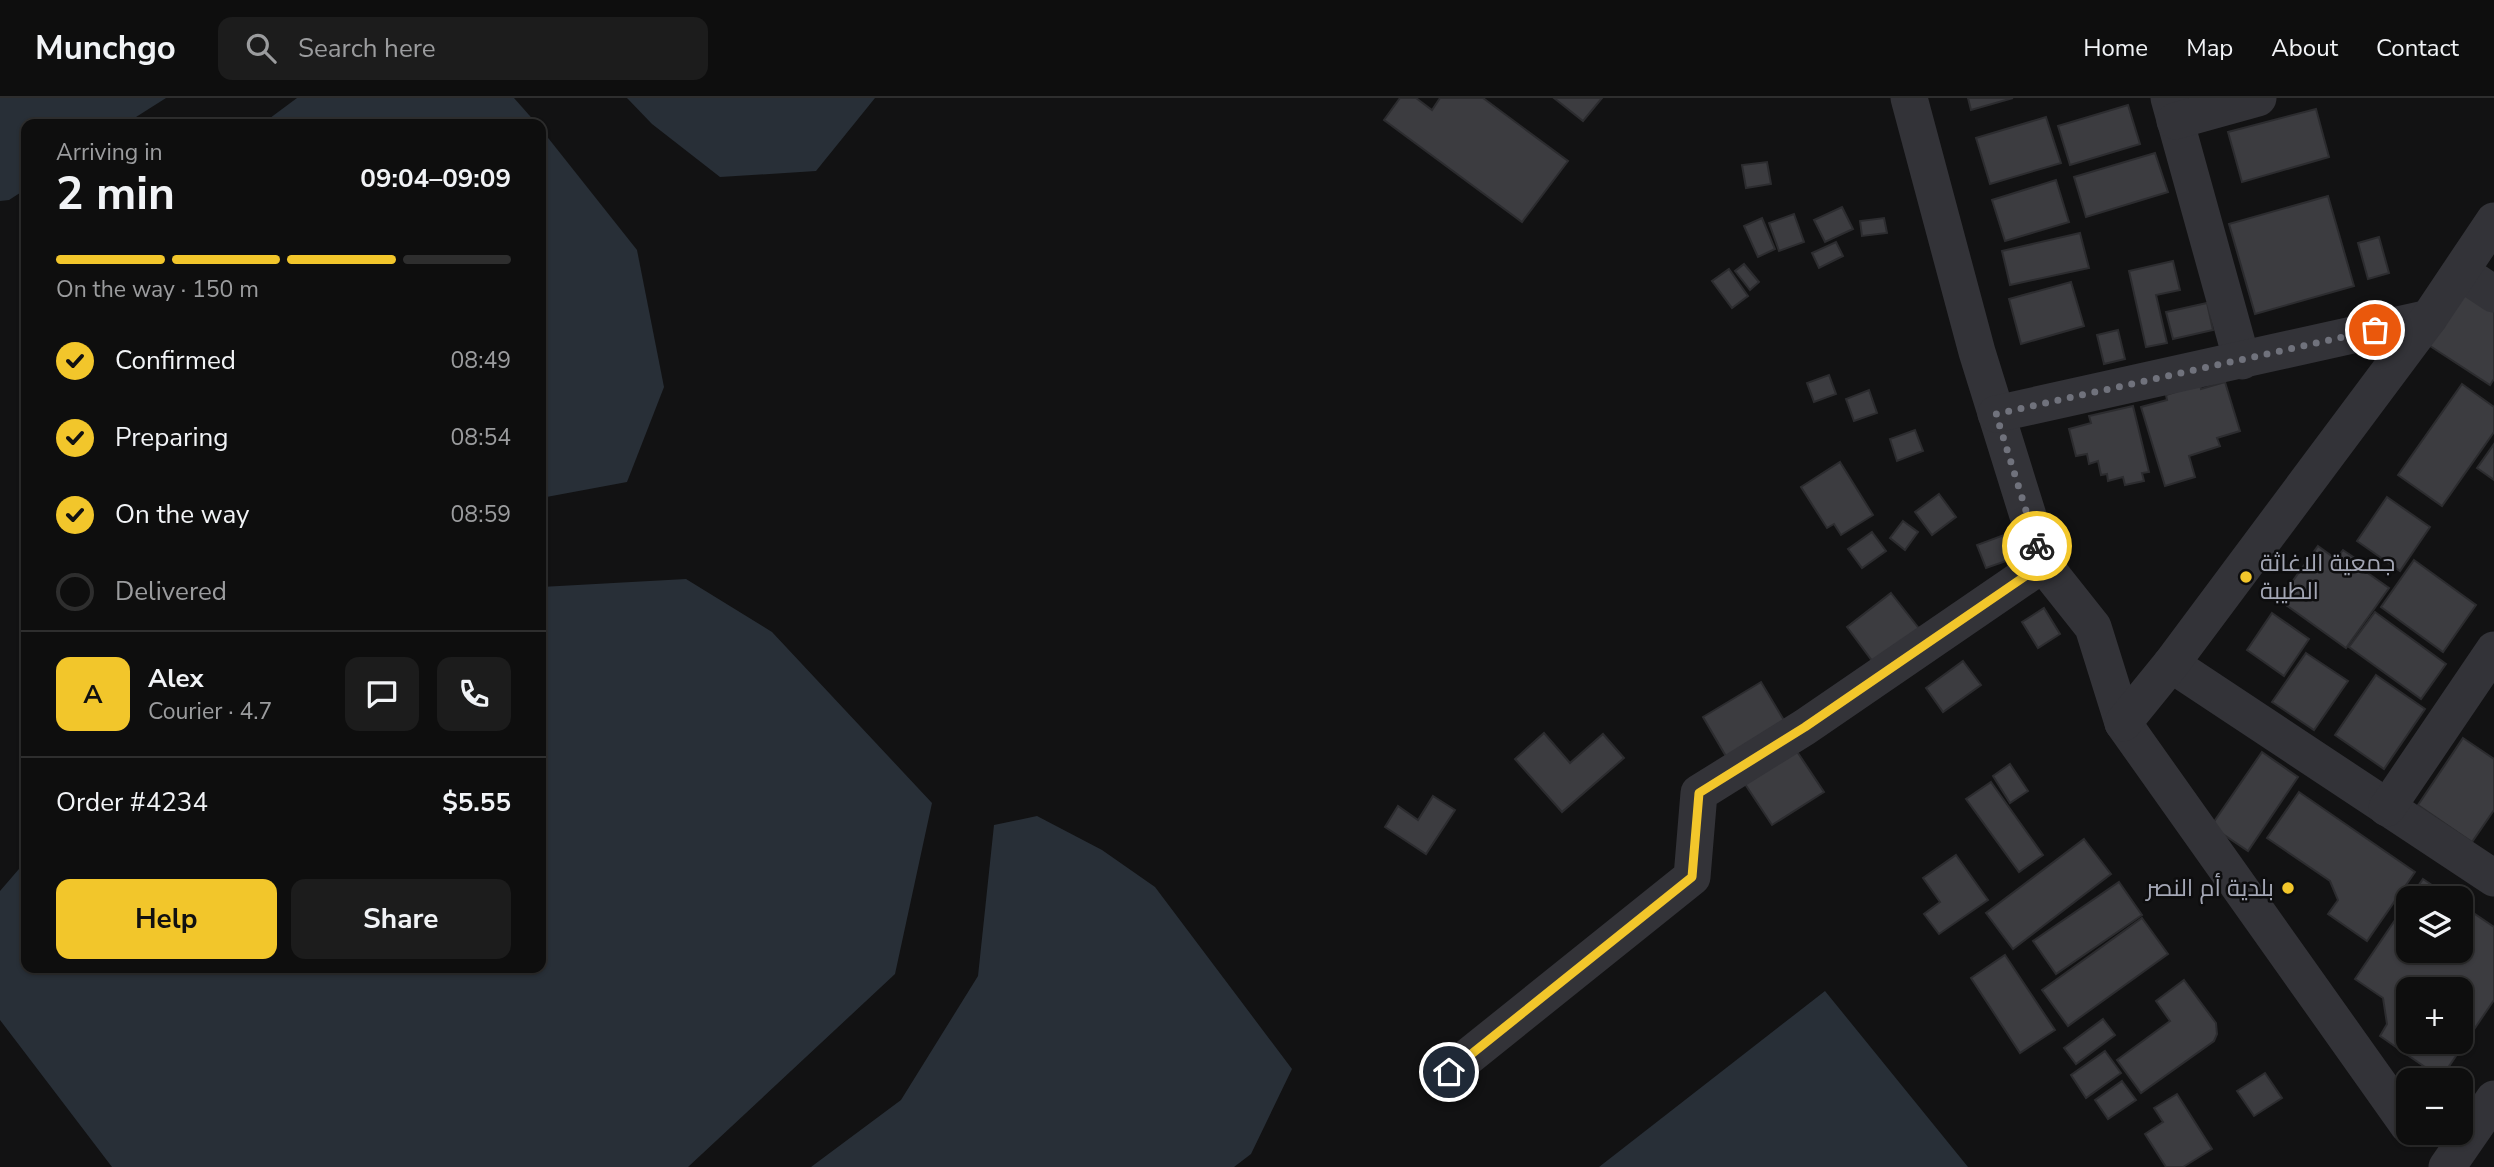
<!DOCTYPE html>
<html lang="en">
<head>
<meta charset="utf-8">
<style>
	body { margin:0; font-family:"Nunito Sans",Cairo,sans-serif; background:#1c1c1c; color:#f1f3f6; height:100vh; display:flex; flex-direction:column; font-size:26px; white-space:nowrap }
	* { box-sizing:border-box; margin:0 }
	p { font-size:23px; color:#9b9c9e }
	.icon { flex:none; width:38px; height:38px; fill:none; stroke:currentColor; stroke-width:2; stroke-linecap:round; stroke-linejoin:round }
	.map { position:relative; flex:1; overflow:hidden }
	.panel { position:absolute; left:21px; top:21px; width:525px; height:854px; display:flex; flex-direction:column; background:#0e0e0e; border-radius:14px; box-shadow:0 2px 5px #0004,0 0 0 2px #2e2e2e }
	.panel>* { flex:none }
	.buttons { position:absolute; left:2396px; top:788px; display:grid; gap:14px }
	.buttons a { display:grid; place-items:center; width:77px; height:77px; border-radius:14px; background:#0e0e0e; box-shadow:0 2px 5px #0004,0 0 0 2px #2e2e2e; font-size:35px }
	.pin { position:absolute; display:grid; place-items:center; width:60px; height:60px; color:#fff; margin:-30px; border:4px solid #fff; border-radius:50%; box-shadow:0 2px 7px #0007 }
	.courier { position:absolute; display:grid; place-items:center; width:70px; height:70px; margin:-35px; border:5px solid #f2c62b; border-radius:50%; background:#fff; color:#222; box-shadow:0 2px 9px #0007 }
	.headline em { font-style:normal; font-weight:700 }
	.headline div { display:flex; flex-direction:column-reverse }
	.headline { display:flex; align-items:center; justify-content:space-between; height:119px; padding:0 35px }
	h1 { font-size:46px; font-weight:700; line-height:52px }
	.bar { display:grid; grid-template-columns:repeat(4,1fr); gap:10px 7px; align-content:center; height:84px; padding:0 35px }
	.bar i { height:9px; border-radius:5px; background:#2e2e2e }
	.bar .active { background:#f2c62b }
	.bar p { grid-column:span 4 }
	.line { display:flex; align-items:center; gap:18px; padding:0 35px; border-top:2px solid #2e2e2e }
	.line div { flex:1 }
	.round { display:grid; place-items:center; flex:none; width:74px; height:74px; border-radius:14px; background:#1c1c1c }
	ol { padding:0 35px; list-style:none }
	li { display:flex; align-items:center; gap:21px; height:77px }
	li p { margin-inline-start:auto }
	li .icon { padding:7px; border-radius:50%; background:#f2c62b; color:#111; stroke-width:4 }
	li:last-child { color:#9b9c9e }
	li i { width:38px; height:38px; border:4px solid #2e2e2e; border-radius:50% }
	.button { display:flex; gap:14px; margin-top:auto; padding:14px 35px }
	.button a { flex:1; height:80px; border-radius:14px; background:#f2c62b; color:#111; font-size:28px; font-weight:700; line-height:80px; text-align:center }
	.button a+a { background:#1c1c1c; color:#f1f3f6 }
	header { display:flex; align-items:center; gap:42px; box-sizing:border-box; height:98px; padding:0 35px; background:#0e0e0e; border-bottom:2px solid #2e2e2e }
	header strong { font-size:33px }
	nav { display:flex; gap:38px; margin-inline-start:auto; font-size:24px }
	.search { width:490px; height:63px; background:#1c1c1c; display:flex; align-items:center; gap:18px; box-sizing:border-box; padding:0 24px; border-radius:14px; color:#9b9c9e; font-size:26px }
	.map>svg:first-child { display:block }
	.water { fill:#282f37 }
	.building { fill:#3c3c40; stroke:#2c2c2f; stroke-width:2; fill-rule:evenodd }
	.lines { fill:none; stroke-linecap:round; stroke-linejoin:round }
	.minor { stroke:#333338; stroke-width:37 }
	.done { stroke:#70727c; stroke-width:7; stroke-dasharray:0 12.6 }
	.route { stroke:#f2c62b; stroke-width:9 }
	.poi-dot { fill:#f2c62b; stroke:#0d0d0e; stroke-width:2.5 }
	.labels { text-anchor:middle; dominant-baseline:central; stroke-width:5; stroke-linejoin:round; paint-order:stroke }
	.poi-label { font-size:24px; fill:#a3a6b4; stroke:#0d0d0e; text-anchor:start }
</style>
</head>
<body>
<header>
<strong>Munchgo</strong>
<div class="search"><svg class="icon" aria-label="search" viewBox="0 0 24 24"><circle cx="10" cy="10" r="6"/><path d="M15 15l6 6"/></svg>Search here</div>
<nav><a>Home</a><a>Map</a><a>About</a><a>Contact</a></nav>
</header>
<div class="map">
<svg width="2494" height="1069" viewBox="0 0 2494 1069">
	<rect width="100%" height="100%" fill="#121213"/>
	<g class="water">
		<path d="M0,0H166L125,26H26V91L9,102L0,103Z"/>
		<path d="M297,0H514L537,26H262Z"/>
		<path d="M627,0H875L816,73L720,79L652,26Z"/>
		<path d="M541,31L637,152L664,289L627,384L541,400Z"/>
		<path d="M686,481L772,534L932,705L895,876L688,1069H112L0,922V793L25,764L26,870H541V489Z"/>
		<path d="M1037,718L1102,752L1155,789L1292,971L1251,1056L1234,1069H811L901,1002L978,878L994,727Z"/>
		<path d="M1825,893L1968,1069H1599Z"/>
	</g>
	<g class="building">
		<path d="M1400,0H1416L1432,12L1440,0H1483L1568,63L1522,124L1384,22Z"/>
		<path d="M1554,0H1602L1583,23Z"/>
		<path d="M1968,0H2013L1971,12Z"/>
		<path d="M2128,7L2140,46L2070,67L2058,28Z"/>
		<path d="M2316,11L2329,59L2242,84L2228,34Z"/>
		<path d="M2046,19L2061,65L1990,86L1976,40Z"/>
		<path d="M2155,55L2168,94L2086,119L2074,79Z"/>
		<path d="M1767,64L1771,86L1746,90L1742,67Z"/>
		<path d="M2056,82L2069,124L2005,143L1992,102Z"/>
		<path d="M2328,98L2354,188L2255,216L2229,126Z"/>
		<path d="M1842,109L1853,131L1825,144L1814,122Z"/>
		<path d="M1794,116L1804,144L1779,153L1769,125Z"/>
		<path d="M1762,120L1775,151L1758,159L1744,128Z"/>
		<path d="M1884,120L1887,135L1862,138L1860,123Z"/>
		<path d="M2080,135L2089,170L2010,187L2002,153Z"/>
		<path d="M2379,139L2389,175L2368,181L2358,145Z"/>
		<path d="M1836,144L1843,158L1819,170L1812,155Z"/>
		<path d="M2173,163L2180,192L2156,197L2167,245L2146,249L2129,173Z"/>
		<path d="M1744,166L1759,184L1750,192L1735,173Z"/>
		<path d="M1729,171L1748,198L1732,210L1712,183Z"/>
		<path d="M2071,184L2084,228L2021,246L2009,201Z"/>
		<path d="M2463,193L2494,214V281L2490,287L2427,246Z"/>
		<path d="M2207,205L2213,232L2173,241L2166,214Z"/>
		<path d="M2118,232L2125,261L2104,266L2097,237Z"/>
		<path d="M1829,277L1836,296L1814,304L1807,285Z"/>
		<path d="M2225,284L2240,333L2217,340L2220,348L2189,358L2195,379L2165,388L2141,309L2167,302L2166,297L2200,286L2201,291Z"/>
		<path d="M2462,286L2494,309V334L2442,408L2398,377Z"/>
		<path d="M1869,292L1877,315L1854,323L1846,301Z"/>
		<path d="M2133,308L2149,374L2142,375L2144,383L2125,387L2123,379L2108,383L2107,376L2101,377L2098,363L2089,366L2087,356L2076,358L2069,331L2091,325L2089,318Z"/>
		<path d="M1915,332L1923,353L1897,363L1890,341Z"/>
		<path d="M2494,346V382L2477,370Z"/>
		<path d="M1840,364L1873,417L1841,437L1834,426L1827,430L1801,389Z"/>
		<path d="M1939,396L1956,419L1932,437L1915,414Z"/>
		<path d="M2387,399L2430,429L2400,473L2357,443Z"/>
		<path d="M1903,423L1918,434L1905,452L1890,440Z"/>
		<path d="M1872,434L1886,453L1862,470L1848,451Z"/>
		<path d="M2004,437L2012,461L1986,470L1977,447Z"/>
		<path d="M2318,448L2336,461L2343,452L2365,467L2362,471L2389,490L2346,550L2279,502Z"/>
		<path d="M2414,462L2476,507L2443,554L2381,509Z"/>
		<path d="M1891,495L1921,533L1876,568L1847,529Z"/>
		<path d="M2044,510L2060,536L2038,550L2022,524Z"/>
		<path d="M2375,514L2446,566L2421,601L2349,549Z"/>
		<path d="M2272,515L2309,541L2284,578L2247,552Z"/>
		<path d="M2306,555L2348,583L2314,632L2272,604Z"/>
		<path d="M1963,563L1981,587L1943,614L1926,590Z"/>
		<path d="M2376,577L2425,611L2384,671L2335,637Z"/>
		<path d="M1761,584L1785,624L1727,660L1703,619Z"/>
		<path d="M1544,635L1570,665L1603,636L1624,660L1562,714L1515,661Z"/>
		<path d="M2463,640L2494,661V712L2472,744L2418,707Z"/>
		<path d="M1794,649L1824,694L1772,727L1743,683Z"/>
		<path d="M2262,654L2298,679L2248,753L2211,728Z"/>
		<path d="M2010,666L2028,693L2010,705L1993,678Z"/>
		<path d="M1991,684L2043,757L2019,774L1966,701Z"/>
		<path d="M2299,694L2415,774L2367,843L2328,816L2338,802L2330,783L2267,740Z"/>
		<path d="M1433,698L1455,712L1426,756L1385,729L1398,708L1418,722Z"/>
		<path d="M2084,741L2111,776L2013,851L1986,815Z"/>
		<path d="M1956,757L1988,802L1939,836L1924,816L1940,804L1923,780Z"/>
		<path d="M2423,781L2451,800H2410Z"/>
		<path d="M2119,784L2142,817L2056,876L2033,843Z"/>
		<path d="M2408,803V852H2460V806L2494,829V902L2441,980L2380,938L2387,926L2383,900L2355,881ZM2408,891H2460V943H2408Z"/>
		<path d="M2142,820L2168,856L2068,928L2042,892Z"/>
		<path d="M2005,857L2055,932L2020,955L1971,880Z"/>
		<path d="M2184,882L2216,925L2217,936L2214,943L2141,995L2117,962L2170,923L2156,903Z"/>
		<path d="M2103,921L2115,937L2076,966L2064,950Z"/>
		<path d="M2105,953L2121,975L2086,1000L2071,977Z"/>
		<path d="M2265,975L2282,1000L2254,1018L2237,993Z"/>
		<path d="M2122,983L2136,1002L2108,1021L2095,1002Z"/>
		<path d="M2177,996L2212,1051L2183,1069H2166L2145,1036L2163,1024L2154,1010Z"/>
	</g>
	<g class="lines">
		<g class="minor">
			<path d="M1909,0L1977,254L2043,466L2093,529L2123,625L2408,1027"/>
			<path d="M2169,0L2242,263"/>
			<path d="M2175,23L2258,0"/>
			<path d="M2461,174L2494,196"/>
			<path d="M1996,316L2429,220"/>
			<path d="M2171,566L2494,780"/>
			<path d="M2123,625L2171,566L2429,220L2494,123"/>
			<path d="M2387,710L2494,552"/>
			<path d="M1449,974L1692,779L1699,695L1805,629L2043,466"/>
			<path d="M2447,1069L2494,1001"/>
		</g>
	</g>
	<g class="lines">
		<path class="done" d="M2037,448L1996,316L2375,232"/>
		<path class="route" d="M1449,974L1692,779L1699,695L1805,629L2043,466L2037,448"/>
	</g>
	<g class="poi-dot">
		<circle cx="2246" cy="479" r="7"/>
		<circle cx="2288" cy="790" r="7"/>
	</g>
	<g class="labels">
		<g class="poi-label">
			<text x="2260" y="465">جمعية الاغاثة<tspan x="2260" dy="28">الطيبة</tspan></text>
			<text x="2274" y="790" text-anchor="end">بلدية أم النصر</text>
		</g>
	</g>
</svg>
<div class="buttons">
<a><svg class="icon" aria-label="layers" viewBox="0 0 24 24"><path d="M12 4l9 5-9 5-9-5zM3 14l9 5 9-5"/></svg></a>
<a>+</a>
<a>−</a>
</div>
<div class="pin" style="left:2375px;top:232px;background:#ea580c"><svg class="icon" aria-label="bag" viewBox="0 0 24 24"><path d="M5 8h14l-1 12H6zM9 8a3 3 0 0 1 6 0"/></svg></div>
<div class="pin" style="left:1449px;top:974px;background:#1f2937"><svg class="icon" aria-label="home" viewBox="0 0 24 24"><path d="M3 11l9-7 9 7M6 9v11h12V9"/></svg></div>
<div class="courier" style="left:2037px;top:448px"><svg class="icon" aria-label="bike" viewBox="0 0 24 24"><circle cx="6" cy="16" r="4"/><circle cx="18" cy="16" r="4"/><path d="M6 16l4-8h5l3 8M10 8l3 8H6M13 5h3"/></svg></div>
<section class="panel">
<div class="headline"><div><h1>2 min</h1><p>Arriving in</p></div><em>09:04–09:09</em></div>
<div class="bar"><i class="active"></i><i class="active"></i><i class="active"></i><i></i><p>On the way · 150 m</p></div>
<ol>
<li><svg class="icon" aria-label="check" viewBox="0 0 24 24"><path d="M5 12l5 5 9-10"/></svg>Confirmed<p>08:49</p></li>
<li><svg class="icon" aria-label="check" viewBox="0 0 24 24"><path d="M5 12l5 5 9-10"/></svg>Preparing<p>08:54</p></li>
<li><svg class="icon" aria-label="check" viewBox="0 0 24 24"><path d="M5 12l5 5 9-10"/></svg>On the way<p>08:59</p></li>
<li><i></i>Delivered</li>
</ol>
<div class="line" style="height:126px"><b class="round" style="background:#f2c62b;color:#111">A</b><div><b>Alex</b><p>Courier · 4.7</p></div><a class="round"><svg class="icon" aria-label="chat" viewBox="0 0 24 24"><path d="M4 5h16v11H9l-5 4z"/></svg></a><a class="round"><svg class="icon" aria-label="phone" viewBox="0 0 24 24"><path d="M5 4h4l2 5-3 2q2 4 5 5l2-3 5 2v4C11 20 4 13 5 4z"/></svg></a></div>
<div class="line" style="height:91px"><div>Order #4234</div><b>$5.55</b></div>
<div class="button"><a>Help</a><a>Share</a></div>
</section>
</div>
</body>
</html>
